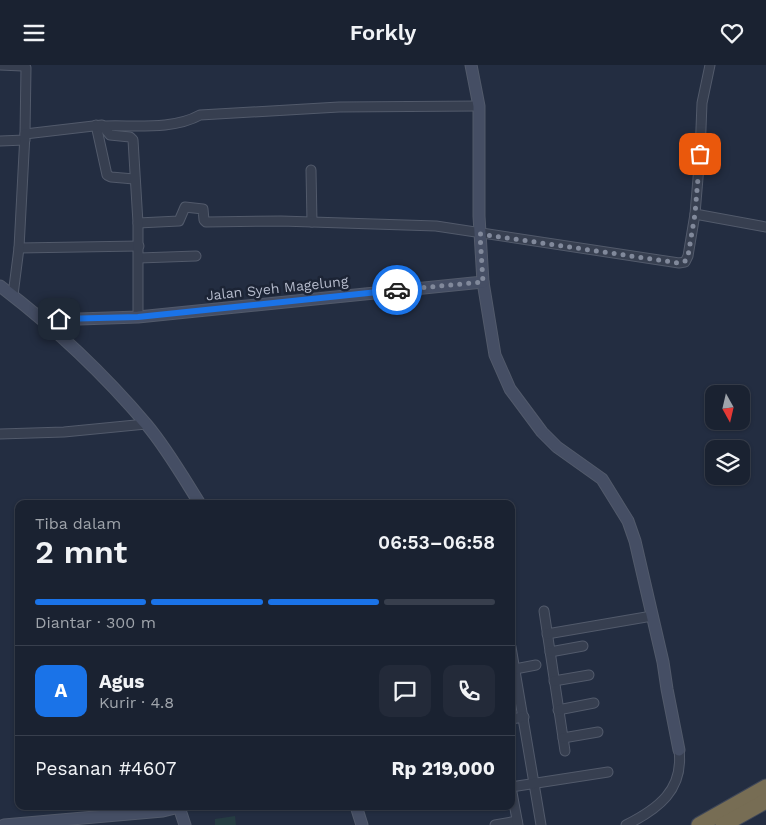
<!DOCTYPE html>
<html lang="id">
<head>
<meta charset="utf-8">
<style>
	body { margin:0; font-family:"Work Sans",sans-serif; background:#232a39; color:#f1f3f6; height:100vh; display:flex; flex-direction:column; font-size:19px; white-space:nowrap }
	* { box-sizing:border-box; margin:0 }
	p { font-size:16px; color:#9fa4ab }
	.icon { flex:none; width:28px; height:28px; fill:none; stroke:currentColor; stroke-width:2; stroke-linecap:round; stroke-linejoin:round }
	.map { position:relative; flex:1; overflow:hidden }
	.sheet { position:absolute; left:15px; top:435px; width:500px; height:310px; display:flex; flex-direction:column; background:#1a2231; border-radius:10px; box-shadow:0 1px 4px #0004,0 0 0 1px #383f4d }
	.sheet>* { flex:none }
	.needle { width:32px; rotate:172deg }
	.tools { position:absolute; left:705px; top:320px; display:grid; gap:10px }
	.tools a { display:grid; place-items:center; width:45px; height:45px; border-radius:10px; background:#1a2231; box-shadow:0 1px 4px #0004,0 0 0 1px #383f4d; font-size:25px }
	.pin { position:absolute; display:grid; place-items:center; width:42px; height:42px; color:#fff; margin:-21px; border-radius:10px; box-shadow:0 2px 8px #0006 }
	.courier { position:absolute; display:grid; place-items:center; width:50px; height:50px; margin:-25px; border:4px solid #1a73e8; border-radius:50%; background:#fff; color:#222; box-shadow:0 1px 6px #0007 }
	.head em { font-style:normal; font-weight:600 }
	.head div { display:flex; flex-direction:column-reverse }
	.head { display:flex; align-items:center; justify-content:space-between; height:85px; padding:0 20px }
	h1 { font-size:32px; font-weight:600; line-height:38px }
	.bar { display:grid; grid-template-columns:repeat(4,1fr); gap:8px 5px; align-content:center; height:60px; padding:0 20px }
	.bar i { height:6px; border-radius:4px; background:#383f4d }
	.bar .active { background:#1a73e8 }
	.bar p { grid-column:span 4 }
	.line { display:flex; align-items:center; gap:12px; padding:0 20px; border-top:1px solid #383f4d }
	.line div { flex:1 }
	.round { display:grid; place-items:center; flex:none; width:52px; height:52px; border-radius:10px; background:#232a39 }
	header { display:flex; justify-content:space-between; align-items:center; height:65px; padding:0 20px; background:#1a2231; font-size:22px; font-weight:600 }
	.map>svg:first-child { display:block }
	.grass { fill:#253c42 }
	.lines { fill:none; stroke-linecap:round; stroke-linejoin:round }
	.street-casing { stroke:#525a6b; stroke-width:11 }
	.secondary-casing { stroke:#525a6b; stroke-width:13 }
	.highway-casing { stroke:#3f4758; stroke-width:17 }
	.street { stroke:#373f50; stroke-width:9 }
	.secondary { stroke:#454e64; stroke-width:11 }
	.highway { stroke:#776d54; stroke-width:15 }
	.done { stroke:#81899b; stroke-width:5; stroke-dasharray:0 9 }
	.route { stroke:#1a73e8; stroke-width:6 }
	.labels { text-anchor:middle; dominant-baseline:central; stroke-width:5; stroke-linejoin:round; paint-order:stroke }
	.street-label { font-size:14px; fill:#b4bacb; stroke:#1c2435 }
</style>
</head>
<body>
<header><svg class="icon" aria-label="menu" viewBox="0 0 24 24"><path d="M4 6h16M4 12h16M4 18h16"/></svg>Forkly<svg class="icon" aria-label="heart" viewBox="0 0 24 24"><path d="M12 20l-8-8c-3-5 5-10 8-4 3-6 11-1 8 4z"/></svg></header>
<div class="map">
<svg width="766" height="760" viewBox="0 0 766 760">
	<rect width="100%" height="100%" fill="#232d41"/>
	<path class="grass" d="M235,751L236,760H215V754Z"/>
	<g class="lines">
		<defs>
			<g id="street">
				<path d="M0,0L22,1L26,3L25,69"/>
				<path d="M96,60L107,110L111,112L134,114"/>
				<path d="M105,61C135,60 173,65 200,50L339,42L479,41"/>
				<path d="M0,76L25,75"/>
				<path d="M311,105L312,157"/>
				<path d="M695,149L766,162"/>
				<path d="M138,158L179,156L185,142L203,144L204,155L206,157L281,156L436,161L679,198L685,197L688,191L695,149L700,89L702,38L710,0"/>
				<path d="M19,183L139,181"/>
				<path d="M139,193L196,191"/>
				<path d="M13,230L19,183L25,69L102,60L110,70L130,72L133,75L138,158V252"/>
				<path d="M0,369L64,367L146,359"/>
				<path d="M544,546L565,686"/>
				<path d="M547,569L652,551"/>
				<path d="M511,582L541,760"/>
				<path d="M550,587L583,581"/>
				<path d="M515,604L536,600"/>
				<path d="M554,616L589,610"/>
				<path d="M558,645L594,638"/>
				<path d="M511,654L524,652"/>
				<path d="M563,673L598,667"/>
				<path d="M495,760L517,756"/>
				<path d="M518,760L511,722L608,707"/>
				<path d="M626,760C658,744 684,725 679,685"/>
			</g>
			<g id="secondary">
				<path d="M483,217L495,290L510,324L542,367L557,382L602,414L628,456L635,476L663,597L667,624L679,685"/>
				<path d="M0,221C54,262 103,308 147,360C167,384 183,412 200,439"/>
				<path d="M36,249L50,253L79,254L138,252L483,217L479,151V41L471,0"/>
				<path d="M356,741L362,760"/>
				<path d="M4,760L163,746L179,742L185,760"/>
			</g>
			<g id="highway">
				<path d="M699,760L766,722"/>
				<path d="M723,760L766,736"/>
			</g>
		</defs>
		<use href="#street" class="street-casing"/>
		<use href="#secondary" class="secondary-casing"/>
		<use href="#highway" class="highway-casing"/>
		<use href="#street" class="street"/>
		<use href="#secondary" class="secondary"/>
		<use href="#highway" class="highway"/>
	</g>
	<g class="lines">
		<path class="done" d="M397,225L483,217L480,169L679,198L685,196L688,191L695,149L700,89"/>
		<path class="route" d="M59,254L138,252L397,225"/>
	</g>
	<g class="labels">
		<g class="street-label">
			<text transform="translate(277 223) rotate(-6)">Jalan Syeh Magelung</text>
		</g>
	</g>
</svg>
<div class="tools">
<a><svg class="needle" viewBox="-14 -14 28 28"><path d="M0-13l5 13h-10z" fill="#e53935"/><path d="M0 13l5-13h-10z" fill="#9fa4ab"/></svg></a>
<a><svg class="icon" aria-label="layers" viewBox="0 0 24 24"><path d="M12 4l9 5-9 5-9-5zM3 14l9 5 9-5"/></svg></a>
</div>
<div class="pin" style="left:700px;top:89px;background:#ea580c"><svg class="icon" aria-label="bag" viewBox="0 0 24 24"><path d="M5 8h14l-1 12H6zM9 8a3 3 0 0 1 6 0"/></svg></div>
<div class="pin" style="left:59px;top:254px;background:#1f2937"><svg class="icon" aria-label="home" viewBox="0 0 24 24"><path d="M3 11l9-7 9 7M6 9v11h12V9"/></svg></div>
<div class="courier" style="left:397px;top:225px"><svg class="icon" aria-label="car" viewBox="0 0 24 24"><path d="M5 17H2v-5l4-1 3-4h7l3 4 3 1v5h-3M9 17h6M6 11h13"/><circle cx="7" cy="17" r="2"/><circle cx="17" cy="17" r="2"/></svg></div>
<section class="sheet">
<div class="head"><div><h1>2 mnt</h1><p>Tiba dalam</p></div><em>06:53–06:58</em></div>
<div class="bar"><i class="active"></i><i class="active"></i><i class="active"></i><i></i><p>Diantar · 300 m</p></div>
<div class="line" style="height:90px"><b class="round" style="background:#1a73e8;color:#fff">A</b><div><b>Agus</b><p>Kurir · 4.8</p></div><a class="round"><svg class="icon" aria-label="chat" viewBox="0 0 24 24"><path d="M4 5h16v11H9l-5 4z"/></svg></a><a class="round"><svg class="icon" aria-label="phone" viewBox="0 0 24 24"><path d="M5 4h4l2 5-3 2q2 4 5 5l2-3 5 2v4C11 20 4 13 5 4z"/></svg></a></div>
<div class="line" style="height:65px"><div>Pesanan #4607</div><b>Rp 219,000</b></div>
</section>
</div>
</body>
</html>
